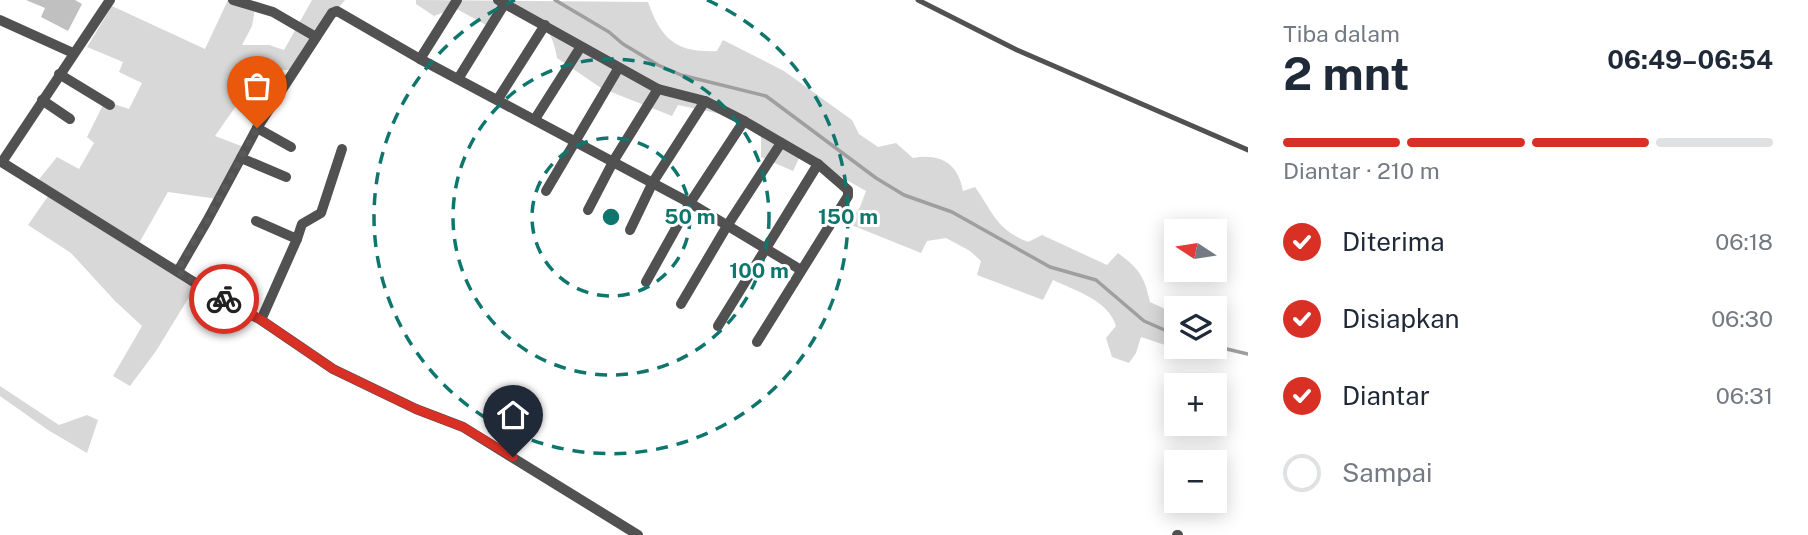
<!DOCTYPE html>
<html lang="id">
<head>
<meta charset="utf-8">
<style>
	body { margin:0; font-family:"Public Sans",sans-serif; background:#f2f2f3; color:#1f2937; height:100vh; display:flex; flex-direction:column; font-size:26px; white-space:nowrap }
	* { box-sizing:border-box; margin:0 }
	p { font-size:23px; color:#747a83 }
	.icon { flex:none; width:38px; height:38px; fill:none; stroke:currentColor; stroke-width:2; stroke-linecap:round; stroke-linejoin:round }
	.map { position:relative; flex:1; overflow:hidden }
	.sheet { display:flex; flex-direction:column; background:#fff; width:560px }
	.sheet>* { flex:none }
	.needle { width:46px; rotate:282deg }
	.controls { position:absolute; left:1164px; top:219px; display:grid; gap:14px }
	.controls a { display:grid; place-items:center; width:63px; height:63px; border-radius:0px; background:#fff; box-shadow:0 4px 18px #0003; font-size:35px }
	.pin { position:absolute; display:grid; place-items:center; width:60px; height:60px; color:#fff; margin:-72px -30px; border-radius:50% 50% 50% 0; rotate:-45deg; box-shadow:0 0 7px #0007 }
	.pin .icon { rotate:45deg }
	.courier { position:absolute; display:grid; place-items:center; width:70px; height:70px; margin:-35px; border:5px solid #d93025; border-radius:50%; background:#fff; color:#222; box-shadow:0 2px 9px #0007 }
	.summary em { font-style:normal; font-weight:700 }
	.summary div { display:flex; flex-direction:column-reverse }
	.summary { display:flex; align-items:center; justify-content:space-between; height:119px; padding:0 35px }
	h1 { font-size:46px; font-weight:700; line-height:52px }
	.bar { display:grid; grid-template-columns:repeat(4,1fr); gap:10px 7px; align-content:center; height:84px; padding:0 35px }
	.bar i { height:9px; border-radius:5px; background:#e0e1e3 }
	.bar .current { background:#d93025 }
	.bar p { grid-column:span 4 }
	ol { padding:0 35px; list-style:none }
	li { display:flex; align-items:center; gap:21px; height:77px }
	li p { margin-inline-start:auto }
	li .icon { padding:7px; border-radius:50%; background:#d93025; color:#fff; stroke-width:4 }
	li:last-child { color:#747a83 }
	li i { width:38px; height:38px; border:4px solid #e0e1e3; border-radius:50% }
	main { display:flex; flex:1; min-height:0 }
	.map>svg:first-child { display:block }
	.green { fill:#d8d8d8 }
	.lines { fill:none; stroke-linecap:round; stroke-linejoin:round }
	.stream { stroke:#9f9f9f; stroke-width:3.5 }
	.building { fill:#c0c0c0 }
	.service { stroke:#515151; stroke-width:5 }
	.minor { stroke:#515151; stroke-width:10 }
	.done { stroke:#595959; stroke-width:7; stroke-dasharray:0 12.6 }
	.route { stroke:#d93025; stroke-width:9 }
	.ring { fill:none; stroke:#0f766e; stroke-width:3.5; stroke-dasharray:12 9 }
	.centre { fill:#0f766e; stroke:#fff; stroke-width:3.5 }
	.ring-label { font-size:21px; text-anchor:middle; font-weight:bold; fill:#0f766e; stroke:#fff; stroke-width:6; stroke-linejoin:round; paint-order:stroke }
</style>
</head>
<body>
<main>
<div class="map">
<svg width="1248" height="535" viewBox="0 0 1248 535">
	<rect width="100%" height="100%" fill="#fff"/>
	<g class="green">
		<path d="M228,0H237L255,9L252,26L242,45H269L284,50L312,0H345L299,56L291,70H261L215,136L249,149L218,199L168,192L138,245L152,255L177,264L199,281L156,351L130,386L113,376L142,326L115,301L71,253L28,225L51,192L36,183L57,157L79,169L94,143L87,137L105,101L129,109L142,83L119,72L123,62L87,47L112,6L205,49Z"/>
		<path d="M416,0L648,2C661,39 676,53 717,51L723,40L784,71L852,120L859,134L878,147L896,143L913,158C940,153 958,163 963,191L975,187C994,214 996,229 1028,242L1042,235L1107,265L1118,253C1139,269 1144,275 1150,302L1176,314V324L1168,346L1141,337L1136,353L1129,363L1112,357L1106,338L1116,326C1108,300 1076,291 1053,280L1043,300L977,275L981,261L970,251L946,238L927,241L921,253L849,224L860,207L866,191L801,154L793,171L761,157V126L726,115L678,105L672,116L601,88L557,58C552,24 538,21 509,9L486,25L455,8L434,16L416,4Z"/>
		<path d="M0,386L59,425L87,415L98,420L87,453L48,430L0,396Z"/>
	</g>
	<g class="lines">
		<g class="stream">
			<path d="M555,0L609,32L623,44L658,65L681,75L766,96L876,178L904,195L952,212L1050,267L1096,280L1144,321L1176,335"/>
			<path d="M1214,346L1248,354"/>
		</g>
	</g>
	<path class="building" d="M26,0H75L82,4L68,31L41,17L45,8Z"/>
	<g class="lines">
		<path class="service" d="M918,0L1017,50L1248,150"/>
		<g class="minor">
			<path d="M233,0L273,12L316,37"/>
			<path d="M498,0L658,89L705,101L744,121L818,164L848,190V196L757,342"/>
			<path d="M0,20L73,53"/>
			<path d="M420,59L457,0"/>
			<path d="M59,74L110,105"/>
			<path d="M458,79L505,3"/>
			<path d="M498,99L545,25"/>
			<path d="M42,100L70,119"/>
			<path d="M535,119L580,48"/>
			<path d="M257,128L291,147"/>
			<path d="M241,158L286,177"/>
			<path d="M0,161L205,289L261,320L333,369L416,409L463,427L638,535"/>
			<path d="M2,162L110,0"/>
			<path d="M546,191L618,69"/>
			<path d="M588,210L614,160L658,89"/>
			<path d="M256,221L297,239L261,320"/>
			<path d="M630,230L653,182L705,101"/>
			<path d="M297,239L302,224L321,213L342,149"/>
			<path d="M178,271L207,221L257,128L332,13L337,11L420,59L690,203L801,270"/>
			<path d="M646,282L690,203L744,121"/>
			<path d="M681,304L727,226L781,143"/>
			<path d="M718,326L818,164"/>
			<path d="M1177,535H1178"/>
		</g>
	</g>
	<g class="lines">
		<path class="done" d="M224,299L177,271L207,221L257,128"/>
		<path class="route" d="M224,299L261,320L333,369L416,409L463,427L513,457"/>
	</g>
	<g class="ring">
		<circle cx="611" cy="217" r="79"/>
		<circle cx="611" cy="217" r="158"/>
		<path d="M707 0A237 237 0 1 1 515 0"/>
	</g>
	<circle cx="611" cy="217" r="10" class="centre"/>
	<g class="ring-label">
		<text x="690" y="224">50 m</text>
		<text x="848" y="224">150 m</text>
		<text x="759" y="278">100 m</text>
	</g>
</svg>
<div class="controls">
<a><svg class="needle" viewBox="-14 -14 28 28"><path d="M0-13l5 13h-10z" fill="#e53935"/><path d="M0 13l5-13h-10z" fill="#747a83"/></svg></a>
<a><svg class="icon" aria-label="layers" viewBox="0 0 24 24"><path d="M12 4l9 5-9 5-9-5zM3 14l9 5 9-5"/></svg></a>
<a>+</a>
<a>−</a>
</div>
<div class="pin" style="left:257px;top:128px;background:#ea580c"><svg class="icon" aria-label="bag" viewBox="0 0 24 24"><path d="M5 8h14l-1 12H6zM9 8a3 3 0 0 1 6 0"/></svg></div>
<div class="pin" style="left:513px;top:457px;background:#1f2937"><svg class="icon" aria-label="home" viewBox="0 0 24 24"><path d="M3 11l9-7 9 7M6 9v11h12V9"/></svg></div>
<div class="courier" style="left:224px;top:299px"><svg class="icon" aria-label="bike" viewBox="0 0 24 24"><circle cx="6" cy="16" r="4"/><circle cx="18" cy="16" r="4"/><path d="M6 16l4-8h5l3 8M10 8l3 8H6M13 5h3"/></svg></div>
</div>
<section class="sheet">
<div class="summary"><div><h1>2 mnt</h1><p>Tiba dalam</p></div><em>06:49–06:54</em></div>
<div class="bar"><i class="current"></i><i class="current"></i><i class="current"></i><i></i><p>Diantar · 210 m</p></div>
<ol>
<li><svg class="icon" aria-label="check" viewBox="0 0 24 24"><path d="M5 12l5 5 9-10"/></svg>Diterima<p>06:18</p></li>
<li><svg class="icon" aria-label="check" viewBox="0 0 24 24"><path d="M5 12l5 5 9-10"/></svg>Disiapkan<p>06:30</p></li>
<li><svg class="icon" aria-label="check" viewBox="0 0 24 24"><path d="M5 12l5 5 9-10"/></svg>Diantar<p>06:31</p></li>
<li><i></i>Sampai</li>
</ol>
</section>
</main>
</body>
</html>
